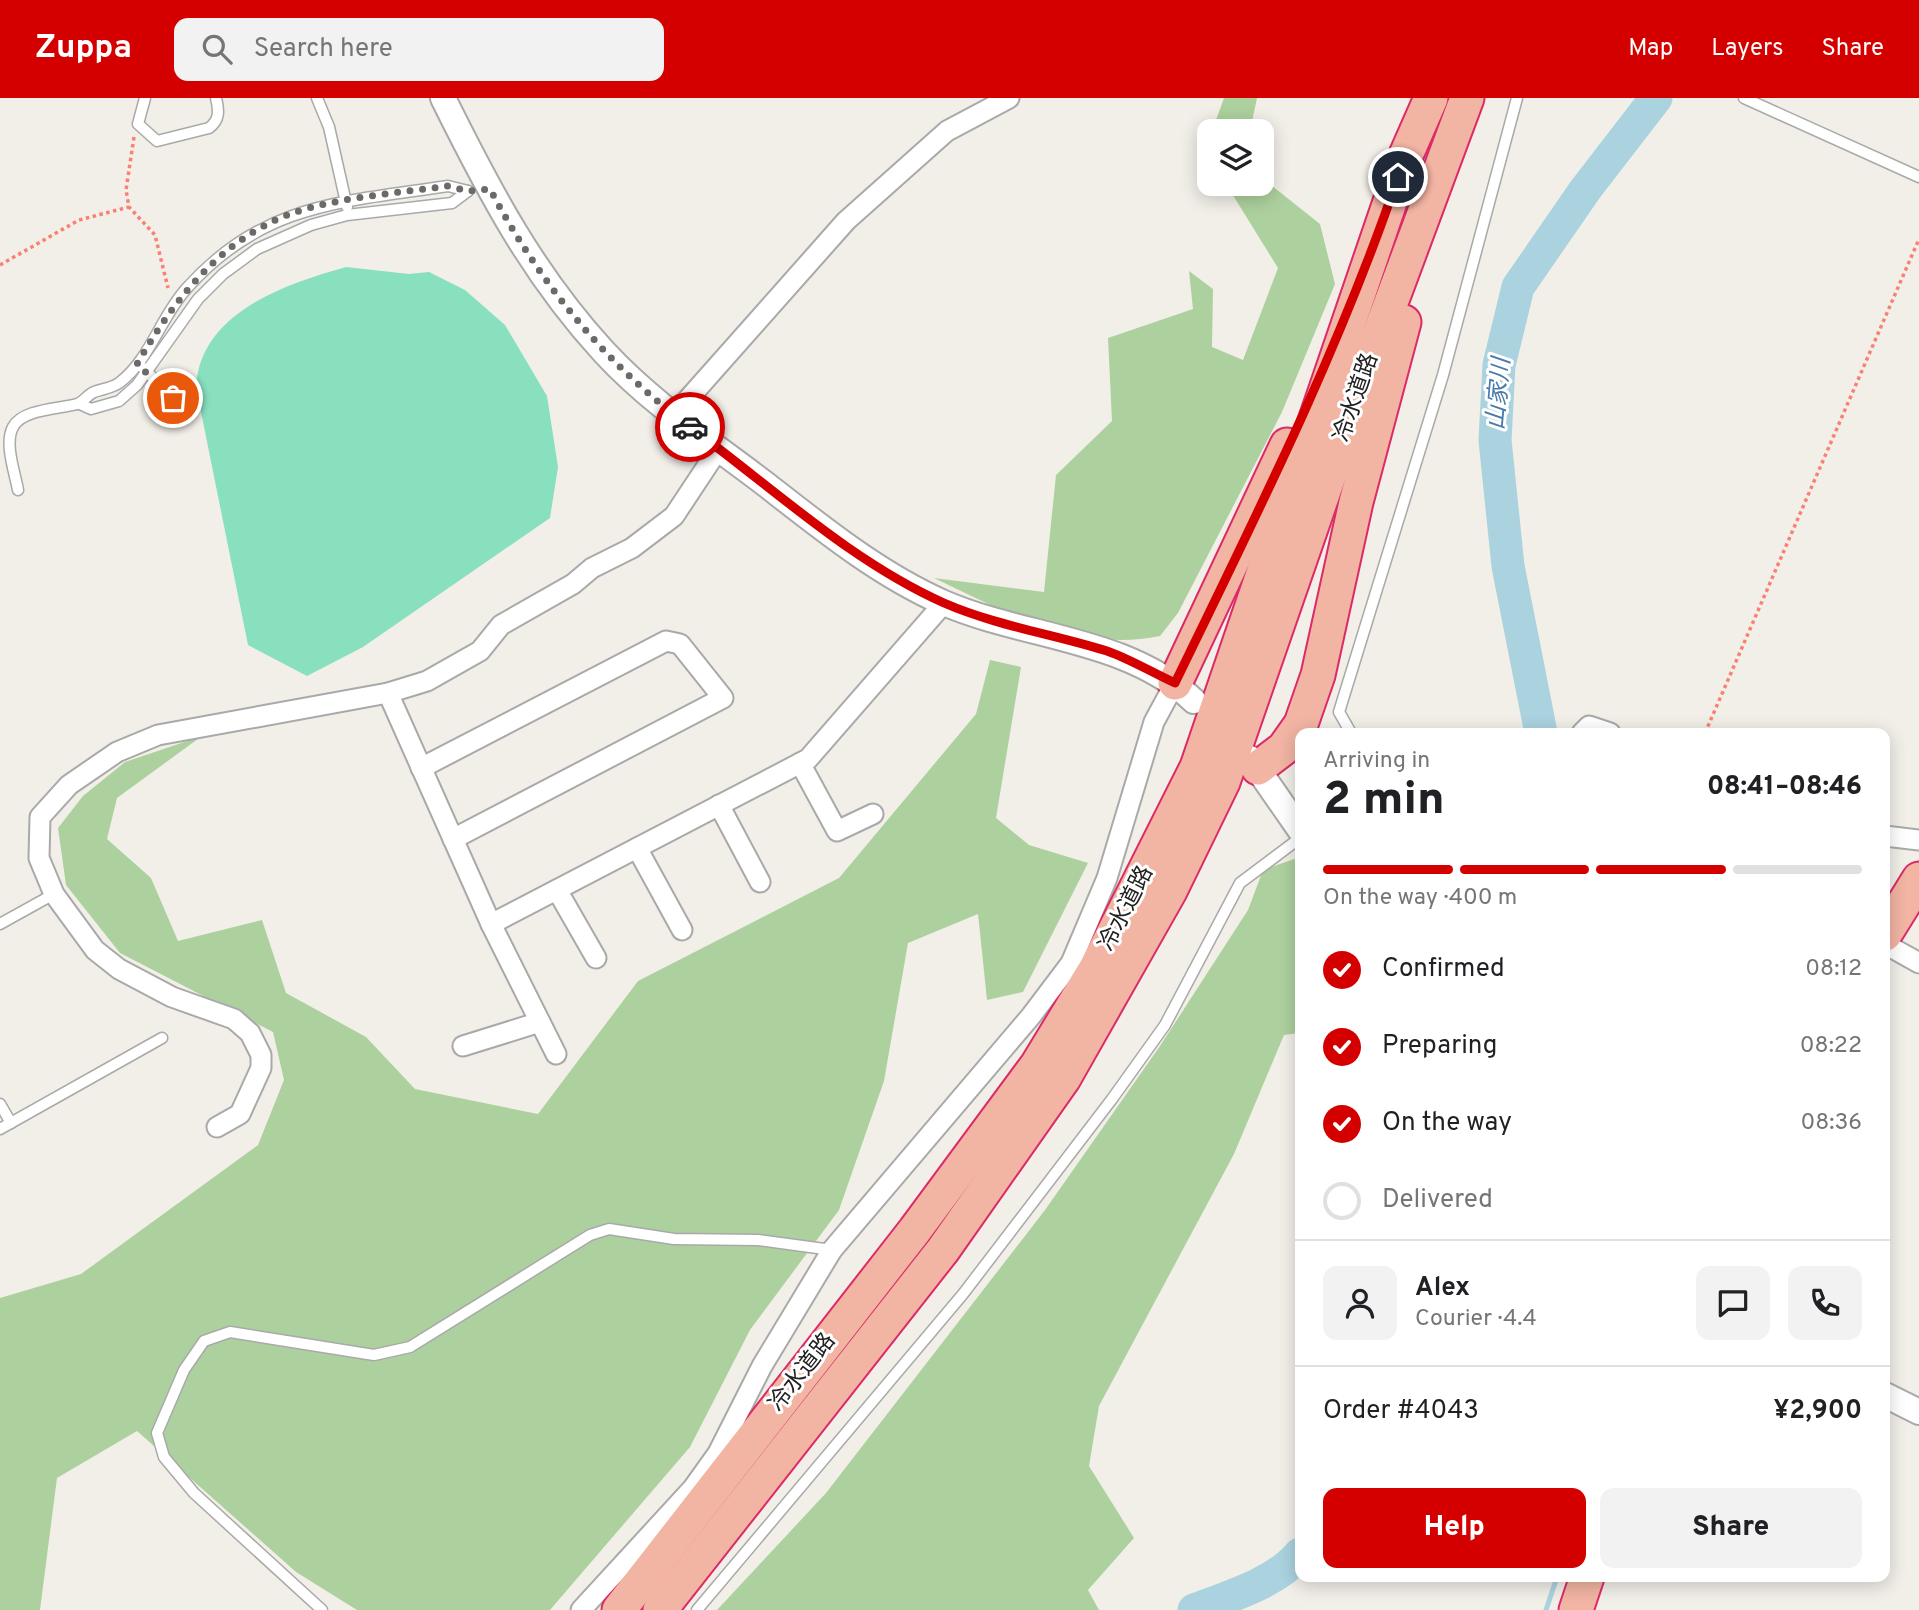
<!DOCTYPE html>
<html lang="en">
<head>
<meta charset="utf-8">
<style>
	body { margin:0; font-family:Overpass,"Noto Sans JP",sans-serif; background:#f2f2f2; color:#202124; height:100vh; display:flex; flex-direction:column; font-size:26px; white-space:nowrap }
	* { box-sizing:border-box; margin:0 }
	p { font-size:23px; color:#757577 }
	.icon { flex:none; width:38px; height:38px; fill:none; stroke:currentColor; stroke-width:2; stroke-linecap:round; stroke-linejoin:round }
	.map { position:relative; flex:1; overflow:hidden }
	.drawer { position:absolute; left:1295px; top:630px; width:595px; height:854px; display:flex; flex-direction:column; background:#fff; border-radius:14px; box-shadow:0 4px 18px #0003 }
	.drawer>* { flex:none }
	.controls { position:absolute; left:1197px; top:21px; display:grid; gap:14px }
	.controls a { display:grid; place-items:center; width:77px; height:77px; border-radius:14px; background:#fff; box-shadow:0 4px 18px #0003; font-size:35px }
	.pin { position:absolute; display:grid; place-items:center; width:60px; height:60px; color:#fff; margin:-30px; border:4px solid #fff; border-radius:50%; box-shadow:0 2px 7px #0007 }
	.courier { position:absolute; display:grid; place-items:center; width:70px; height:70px; margin:-35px; border:5px solid #d40000; border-radius:50%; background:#fff; color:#222; box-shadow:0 2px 9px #0007 }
	.summary em { font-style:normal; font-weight:800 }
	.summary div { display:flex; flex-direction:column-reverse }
	.summary { display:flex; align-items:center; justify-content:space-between; height:119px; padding:0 28px }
	h1 { font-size:46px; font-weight:800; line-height:52px }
	.bar { display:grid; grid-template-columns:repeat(4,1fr); gap:10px 7px; align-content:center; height:84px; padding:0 28px }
	.bar i { height:9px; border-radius:5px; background:#e0e0e0 }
	.bar .selected { background:#d40000 }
	.bar p { grid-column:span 4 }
	.line { display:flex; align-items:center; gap:18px; padding:0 28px; border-top:2px solid #e0e0e0 }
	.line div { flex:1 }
	.round { display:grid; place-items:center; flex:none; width:74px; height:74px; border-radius:14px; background:#f2f2f2 }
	ol { padding:0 28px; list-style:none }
	li { display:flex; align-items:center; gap:21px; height:77px }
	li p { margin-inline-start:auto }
	li .icon { padding:7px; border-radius:50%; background:#d40000; color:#fff; stroke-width:4 }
	li:last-child { color:#757577 }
	li i { width:38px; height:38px; border:4px solid #e0e0e0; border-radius:50% }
	.action { display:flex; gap:14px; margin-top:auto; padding:14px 28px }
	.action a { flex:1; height:80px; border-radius:14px; background:#d40000; color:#fff; font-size:28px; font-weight:800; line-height:80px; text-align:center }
	.action a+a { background:#f2f2f2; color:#202124 }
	header { display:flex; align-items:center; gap:42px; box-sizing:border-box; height:98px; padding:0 35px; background:#d40000; color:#fff }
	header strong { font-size:33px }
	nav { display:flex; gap:38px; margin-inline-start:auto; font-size:24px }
	.search { width:490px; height:63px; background:#f2f2f2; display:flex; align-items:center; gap:18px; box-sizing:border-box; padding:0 24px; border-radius:14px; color:#757577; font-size:26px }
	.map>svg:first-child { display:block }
	.forest { fill:#add19e }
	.pitch { fill:#88e0be }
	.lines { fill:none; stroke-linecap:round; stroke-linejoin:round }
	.stream { stroke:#aad3df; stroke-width:5 }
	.river { stroke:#aad3df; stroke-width:33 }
	.service-casing { stroke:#a9a9a9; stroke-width:13 }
	.minor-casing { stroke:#a9a9a9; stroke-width:23 }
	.tertiary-casing { stroke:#a9a9a9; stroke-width:28 }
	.trunk-casing { stroke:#dc2a67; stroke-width:37 }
	.path { stroke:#fa8072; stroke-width:3.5; stroke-dasharray:3.5 3.5; stroke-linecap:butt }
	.service { stroke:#fff; stroke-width:10 }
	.minor { stroke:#fff; stroke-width:19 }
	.tertiary { stroke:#fff; stroke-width:24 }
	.trunk { stroke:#f2b4a3; stroke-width:33 }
	.done { stroke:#6b6a68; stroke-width:7; stroke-dasharray:0 12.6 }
	.route { stroke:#d40000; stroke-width:9 }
	.labels { text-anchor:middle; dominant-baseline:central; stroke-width:6; stroke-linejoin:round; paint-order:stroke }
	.street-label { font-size:23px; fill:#222; stroke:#fff }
	.water-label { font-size:24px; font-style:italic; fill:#4a7aab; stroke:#fff }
</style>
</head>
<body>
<header>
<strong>Zuppa</strong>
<div class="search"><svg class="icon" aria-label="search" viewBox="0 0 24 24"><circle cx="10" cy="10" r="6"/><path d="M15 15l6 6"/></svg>Search here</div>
<nav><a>Map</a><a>Layers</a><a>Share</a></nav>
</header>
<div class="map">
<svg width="1919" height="1512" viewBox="0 0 1919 1512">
	<rect width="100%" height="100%" fill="#f2efe9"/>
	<g class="forest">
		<path d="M1224,0H1257L1250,33H1212Z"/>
		<path d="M1262,80L1320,126L1335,186L1282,314L1178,515L1160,538C1079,555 1005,514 934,480L1044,494L1056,377L1112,323L1108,240L1193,211L1189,173L1213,191L1212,249L1243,262L1278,170L1226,86H1262Z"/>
		<path d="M990,562L1021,569L996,720L1029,747L1088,765L1023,894L987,902L978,816L908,845L884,983L839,1112L750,1232L690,1349L550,1512H357L296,1474L137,1333L57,1380L40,1512H0V1200L81,1176L258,1047L284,982L273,934L120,855L66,787L58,730L83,698L125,664L202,638L117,700L107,741L151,780L178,843L262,822L286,895L366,939L415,991L538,1016L638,883L839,780L976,616Z"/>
		<path d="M1297,760L1300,765V935L1284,937L1234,1056L1099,1308L1089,1368L1134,1440L1088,1492L1099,1512H717L826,1395L1045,1112L1160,948L1248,812L1263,772Z"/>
	</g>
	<path class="pitch" d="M346,169L409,176L429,174L465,192L505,227L547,298L558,369L550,420L363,549L307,578L248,547L196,289C200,214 286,186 346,169Z"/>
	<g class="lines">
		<path class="stream" d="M1546,1512L1557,1479"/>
		<g class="river">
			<path d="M1541,635L1508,468L1495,342L1499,267L1518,189L1585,92L1656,0"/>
			<path d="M1194,1512C1228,1499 1276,1485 1300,1456"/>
		</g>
		<defs>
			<g id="service">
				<path d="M145,0L138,26L157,43L209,30C220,22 219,12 216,0"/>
				<path d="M317,0L329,29L347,109"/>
				<path d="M1744,0L1919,79"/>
				<path d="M143,270L173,300"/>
				<path d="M80,306L91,311L119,303L137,287L198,201L223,176L257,151L311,127L347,117L452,105L468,93"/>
				<path d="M18,392C15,375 4,345 13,329C22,311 59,311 77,306C84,304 87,297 94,294C102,291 112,290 119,285C150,262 161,218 187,190C263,105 343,104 448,88L468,93"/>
				<path d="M1351,635L1339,614L1443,277L1517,0"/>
				<path d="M0,826L54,796"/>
				<path d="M0,1006L11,1025"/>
				<path d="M0,1031L162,940"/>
				<path d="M322,1512L194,1395L164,1359L157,1335L184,1272L204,1243L230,1234L374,1257L410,1249L590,1137L609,1131L674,1141L758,1142L832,1152"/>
				<path d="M697,1512L963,1196L1112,1001L1165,927L1240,785L1300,740"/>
			</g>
			<g id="minor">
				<path d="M674,317L846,123L947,33L1009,0"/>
				<path d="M388,595L491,826L556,956"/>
				<path d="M1582,635L1589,628L1610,635"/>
				<path d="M800,665L837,733L873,716"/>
				<path d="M421,670L666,543L680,546L723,600L453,741"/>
				<path d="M719,707L760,784"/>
				<path d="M1885,738L1919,742"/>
				<path d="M637,750L682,832"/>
				<path d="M557,792L596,860"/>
				<path d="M491,826L808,661L944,505"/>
				<path d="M1885,846L1919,865"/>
				<path d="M463,948L540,924"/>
				<path d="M217,1029L240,1016L261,970V957L250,935L234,921L172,899L119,871L95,852L54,796L39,760L40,719L69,687L117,654L158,637L388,595L427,583L480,553L501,527L573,486L592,470L632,450L674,418L719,350"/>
				<path d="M581,1512L693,1390L718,1355L762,1268L832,1152L1031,918L1071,865L1107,780L1154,624L1175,585"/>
			</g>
			<g id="tertiary">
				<path d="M443,0C489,93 533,177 604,254C652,306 712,345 768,388C823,431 880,477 944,505C1025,540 1128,540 1194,603"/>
				<path d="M1250,660L1300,732"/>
				<path d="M1885,1297L1919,1314"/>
			</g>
			<g id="trunk">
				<path d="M1175,585L1287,347"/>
				<path d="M1258,670L1284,650L1301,626L1318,577L1356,404L1404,224"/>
				<path d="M1885,836L1919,781"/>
				<path d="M619,1512L915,1132L1037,967L1096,870L1197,669L1406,57L1431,0"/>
				<path d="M660,1512L943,1152L1064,980L1170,793L1223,684L1363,280L1467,0"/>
				<path d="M1576,1512L1587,1479"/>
			</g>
		</defs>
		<use href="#service" class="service-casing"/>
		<use href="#minor" class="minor-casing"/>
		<use href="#tertiary" class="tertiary-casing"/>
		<use href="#trunk" class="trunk-casing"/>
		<g class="path">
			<path d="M134,39L126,92L129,109L155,137L168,190"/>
			<path d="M0,167L79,122L129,109"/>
			<path d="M1705,635L1919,141"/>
		</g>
		<use href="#service" class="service"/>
		<use href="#minor" class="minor"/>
		<use href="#tertiary" class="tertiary"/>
		<use href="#trunk" class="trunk"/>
	</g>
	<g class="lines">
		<path class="done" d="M173,300L137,266C174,202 219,143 290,116C337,99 399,95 448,88L468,93L490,91C539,184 605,266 690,329"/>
		<path class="route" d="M690,329C772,389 850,463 944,505C997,528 1053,536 1107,553C1130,561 1153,575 1175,585C1255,420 1339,253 1398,79"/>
	</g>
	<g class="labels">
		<g class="street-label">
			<text transform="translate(1357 300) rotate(-71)">冷水道路</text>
			<text transform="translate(1127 811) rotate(-63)">冷水道路</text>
			<text transform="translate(803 1275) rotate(-52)">冷水道路</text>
		</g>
		<g class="water-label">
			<text transform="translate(1500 296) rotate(-85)">山家川</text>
		</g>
	</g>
</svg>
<div class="controls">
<a><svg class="icon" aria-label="layers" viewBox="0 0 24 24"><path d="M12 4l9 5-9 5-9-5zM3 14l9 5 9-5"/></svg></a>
</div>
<div class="pin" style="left:173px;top:300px;background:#ea580c"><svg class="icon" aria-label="bag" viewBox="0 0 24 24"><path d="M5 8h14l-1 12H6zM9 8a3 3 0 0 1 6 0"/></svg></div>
<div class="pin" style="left:1398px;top:79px;background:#1f2937"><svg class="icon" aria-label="home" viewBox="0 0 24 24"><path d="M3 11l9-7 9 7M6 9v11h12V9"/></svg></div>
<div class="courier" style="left:690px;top:329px"><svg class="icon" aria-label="car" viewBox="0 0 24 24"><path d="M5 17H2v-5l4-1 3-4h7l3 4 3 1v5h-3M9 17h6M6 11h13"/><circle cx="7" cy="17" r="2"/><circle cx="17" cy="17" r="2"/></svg></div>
<section class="drawer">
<div class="summary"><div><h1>2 min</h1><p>Arriving in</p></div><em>08:41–08:46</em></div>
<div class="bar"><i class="selected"></i><i class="selected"></i><i class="selected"></i><i></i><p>On the way · 400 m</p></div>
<ol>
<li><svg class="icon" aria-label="check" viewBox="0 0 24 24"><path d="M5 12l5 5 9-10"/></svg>Confirmed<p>08:12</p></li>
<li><svg class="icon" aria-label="check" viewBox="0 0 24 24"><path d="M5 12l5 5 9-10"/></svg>Preparing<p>08:22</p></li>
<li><svg class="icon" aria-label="check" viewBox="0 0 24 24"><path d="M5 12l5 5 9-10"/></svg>On the way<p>08:36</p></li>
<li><i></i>Delivered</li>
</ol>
<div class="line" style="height:126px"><a class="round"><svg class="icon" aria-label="person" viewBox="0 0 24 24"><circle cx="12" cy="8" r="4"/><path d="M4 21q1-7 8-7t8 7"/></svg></a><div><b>Alex</b><p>Courier · 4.4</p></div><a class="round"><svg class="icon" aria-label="chat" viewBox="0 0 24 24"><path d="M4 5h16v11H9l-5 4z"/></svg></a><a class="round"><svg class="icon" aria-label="phone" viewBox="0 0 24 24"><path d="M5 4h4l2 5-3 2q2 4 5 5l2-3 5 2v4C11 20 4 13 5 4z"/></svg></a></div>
<div class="line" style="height:91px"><div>Order #4043</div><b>¥2,900</b></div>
<div class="action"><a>Help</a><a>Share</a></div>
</section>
</div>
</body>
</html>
